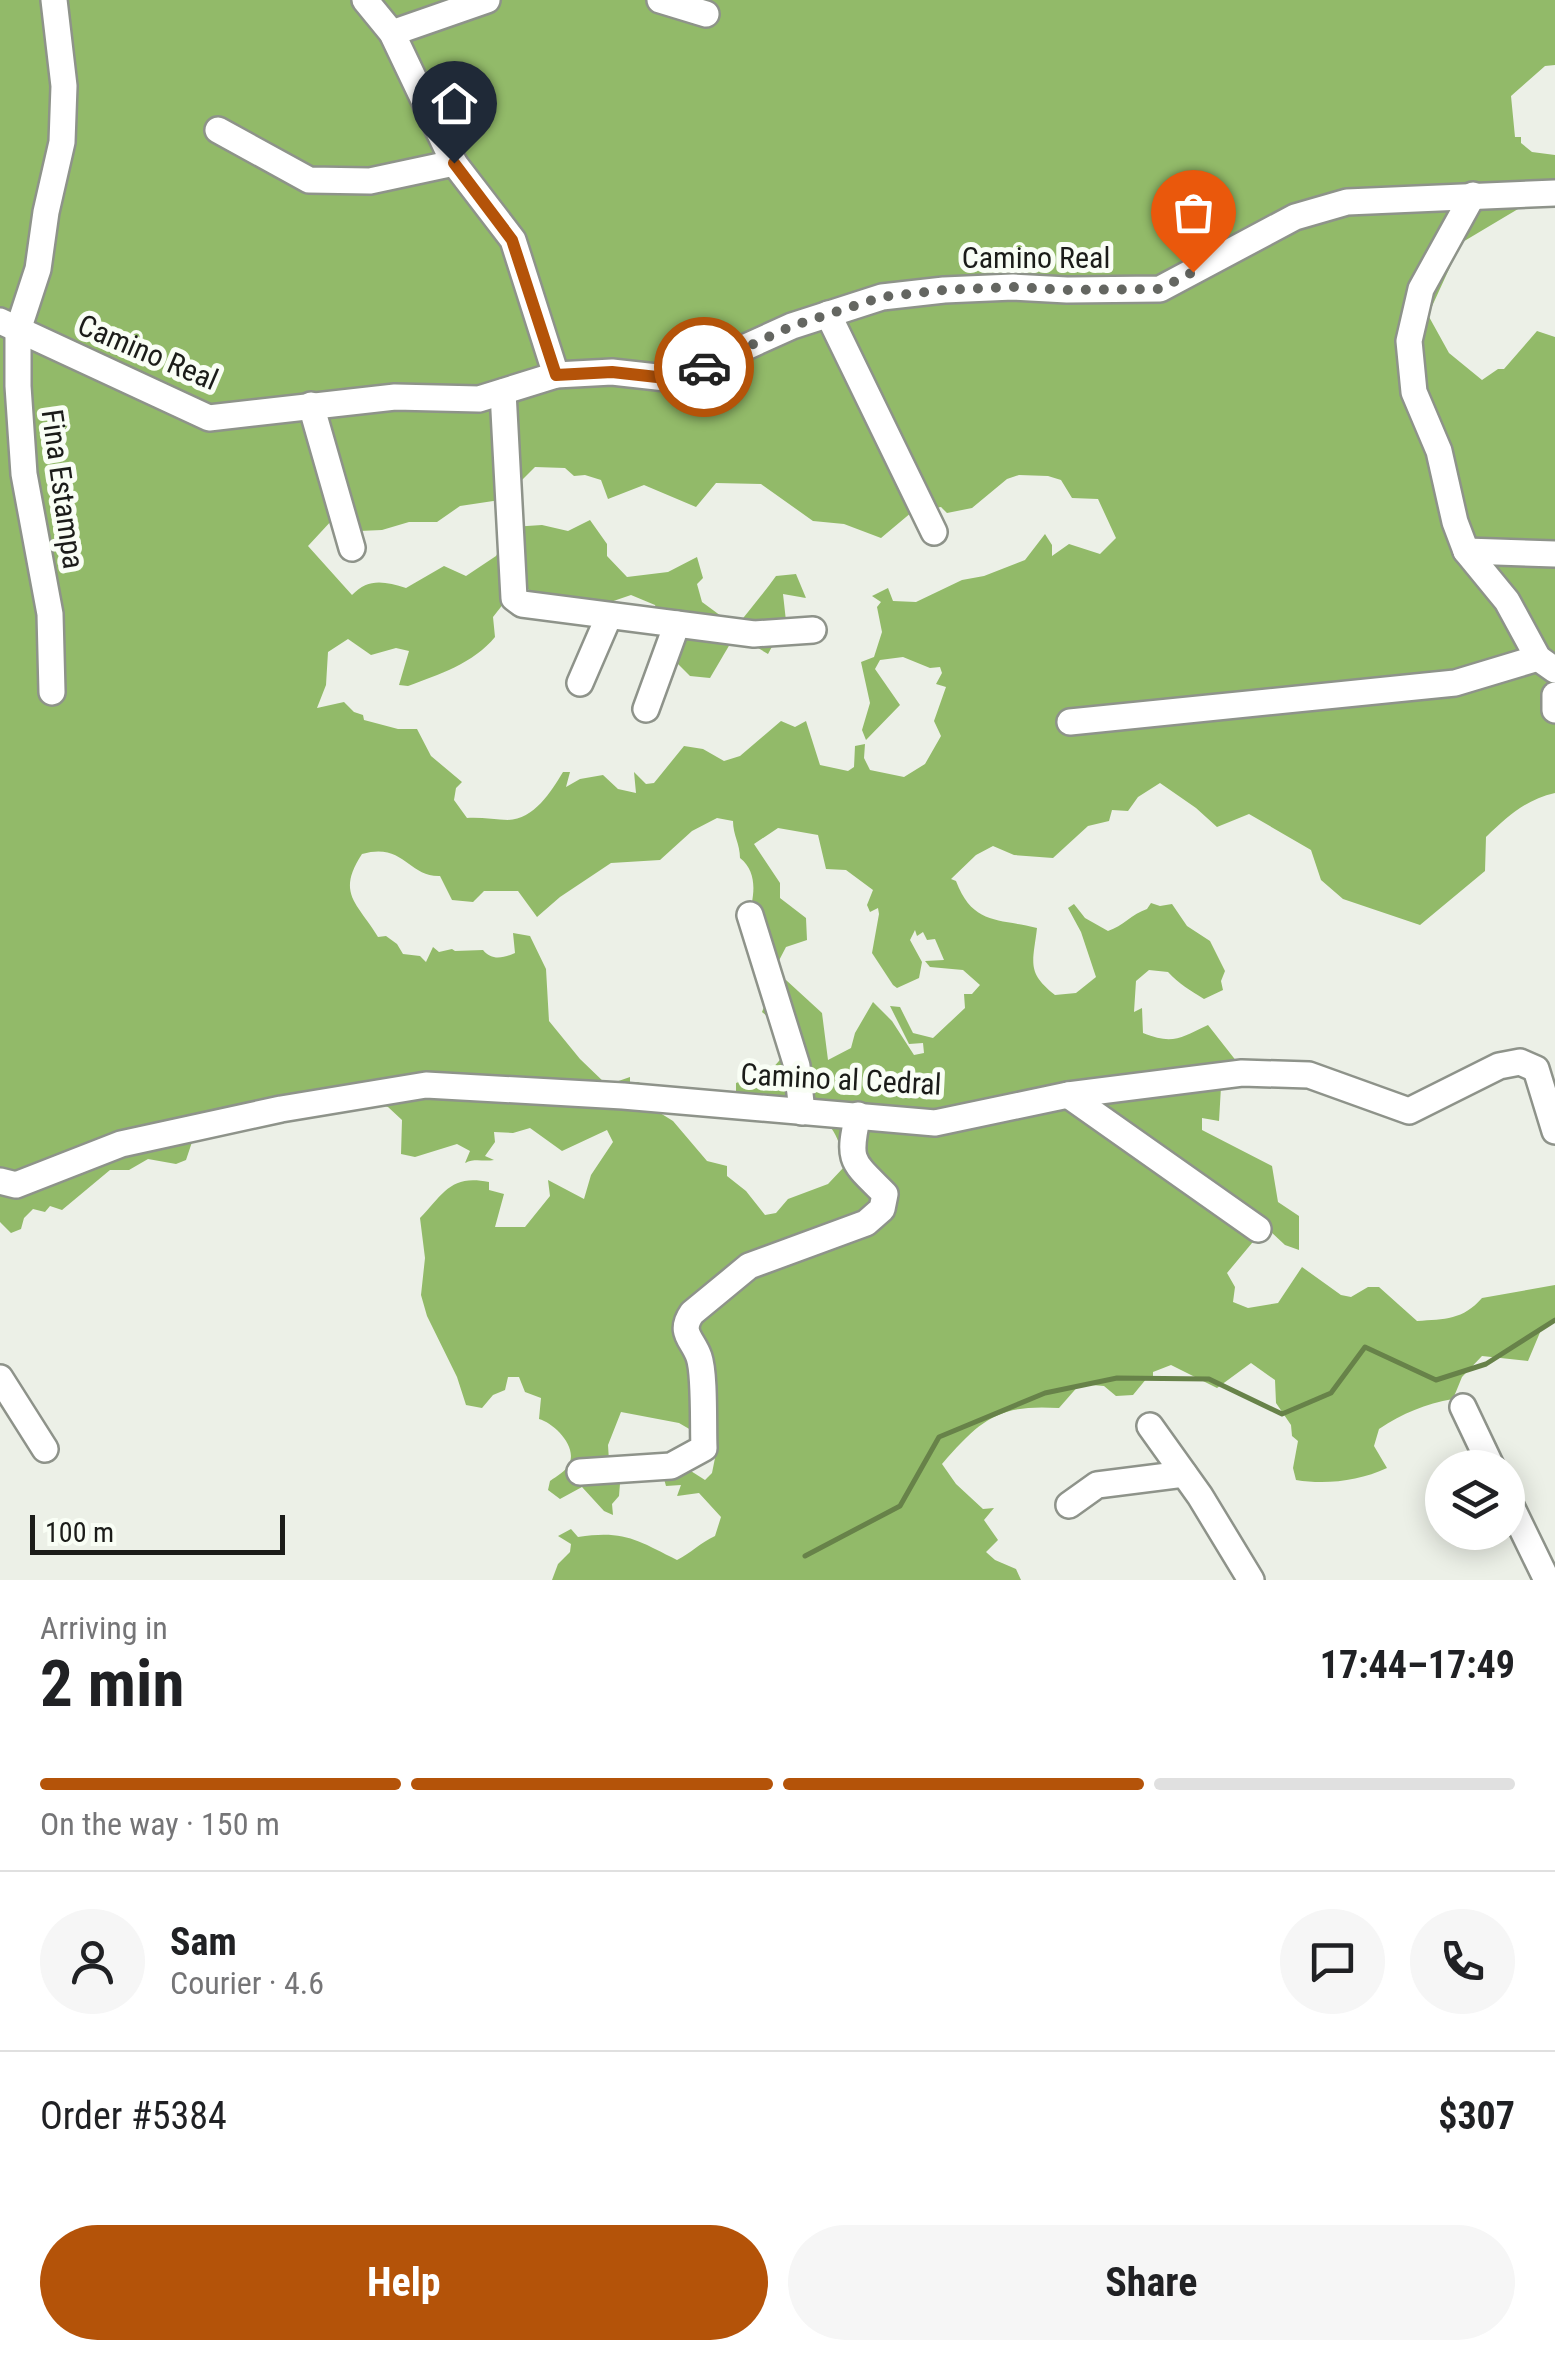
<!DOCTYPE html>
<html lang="en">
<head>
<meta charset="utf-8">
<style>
	body { margin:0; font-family:"Roboto Condensed",sans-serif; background:#f6f6f6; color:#202124; height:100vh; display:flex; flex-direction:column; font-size:38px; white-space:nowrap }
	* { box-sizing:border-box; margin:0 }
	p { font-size:32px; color:#757577 }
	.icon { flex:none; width:55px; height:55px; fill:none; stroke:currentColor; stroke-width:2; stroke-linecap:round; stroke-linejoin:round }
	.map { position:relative; height:1580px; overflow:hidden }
	.panel { display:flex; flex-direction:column; background:#fff; flex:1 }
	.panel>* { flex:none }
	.buttons { position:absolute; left:1425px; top:1450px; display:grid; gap:20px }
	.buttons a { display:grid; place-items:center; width:100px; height:100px; border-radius:50%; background:#fff; box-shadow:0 5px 25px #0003; font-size:50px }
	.scale { position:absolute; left:30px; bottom:25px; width:255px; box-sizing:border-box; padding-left:10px; border:5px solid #1b1c19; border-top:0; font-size:28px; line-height:35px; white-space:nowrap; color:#1b1c19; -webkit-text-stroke:8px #f9fef5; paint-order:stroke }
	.pin { position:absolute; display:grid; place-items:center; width:85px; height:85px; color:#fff; margin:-102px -42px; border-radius:50% 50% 50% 0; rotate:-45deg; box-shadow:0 0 10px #0007 }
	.pin .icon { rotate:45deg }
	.courier { position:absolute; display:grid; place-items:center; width:100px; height:100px; margin:-50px; border:8px solid #b45309; border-radius:50%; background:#fff; color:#222; box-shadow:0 2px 12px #0007 }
	.headline em { font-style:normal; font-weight:700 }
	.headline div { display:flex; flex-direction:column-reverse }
	.headline { display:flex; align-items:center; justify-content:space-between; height:170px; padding:0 40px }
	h1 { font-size:65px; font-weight:700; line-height:75px }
	.bar { display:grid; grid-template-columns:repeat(4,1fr); gap:15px 10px; align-content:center; height:120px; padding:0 40px }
	.bar i { height:12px; border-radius:8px; background:#e0e0e0 }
	.bar .on { background:#b45309 }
	.bar p { grid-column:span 4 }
	.line { display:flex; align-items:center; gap:25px; padding:0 40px; border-top:2px solid #e0e0e0 }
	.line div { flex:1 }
	.round { display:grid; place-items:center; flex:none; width:105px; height:105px; border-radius:52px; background:#f6f6f6 }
	.action { display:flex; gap:20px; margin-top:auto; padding:20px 40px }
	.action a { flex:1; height:115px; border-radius:60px; background:#b45309; color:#fff; font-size:40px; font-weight:700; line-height:115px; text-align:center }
	.action a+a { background:#f6f6f6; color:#202124 }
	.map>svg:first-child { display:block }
	.forest { fill:#92ba69; fill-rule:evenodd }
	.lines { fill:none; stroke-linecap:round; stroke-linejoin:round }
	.stream { stroke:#678249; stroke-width:5 }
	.minor-casing { stroke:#8e938a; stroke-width:30 }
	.minor { stroke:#fff; stroke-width:25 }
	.done { stroke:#646661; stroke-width:10; stroke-dasharray:0 18 }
	.route { stroke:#b45309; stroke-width:12 }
	.labels { text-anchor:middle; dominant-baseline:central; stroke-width:10; stroke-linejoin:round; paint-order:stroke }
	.street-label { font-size:30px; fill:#1b1c19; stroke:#f9fef5 }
</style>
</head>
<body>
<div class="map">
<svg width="1555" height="1580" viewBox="0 0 1555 1580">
	<rect width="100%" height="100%" fill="#ecf0e7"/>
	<path class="forest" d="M0,0H1555V65L1545,66L1511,96L1515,137H1521V143L1532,152L1555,155V187L1461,243L1428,315L1449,353L1482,380L1498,369H1504L1537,331L1555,337V793C1525,800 1508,816 1486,837L1485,871L1420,925L1343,899L1321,880L1311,850L1249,814L1217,827L1196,808L1160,783L1138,797L1128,811L1112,810L1109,821L1088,826L1053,858L1014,855L993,846L976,855L951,879L956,881C973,926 999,918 1037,928C1033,963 1026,972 1055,995L1076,993L1096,977L1081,932L1068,908L1074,904L1085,918L1108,931C1123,926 1132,914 1147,909L1151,903L1160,906L1172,904L1187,926L1210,941L1225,971L1221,981L1223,990L1204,999C1190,990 1179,984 1168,972L1149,970L1136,981L1134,1012L1142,1008L1143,1033C1173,1045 1180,1038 1208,1025L1237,1062L1221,1087L1219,1121L1202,1118V1130L1272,1166L1278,1202L1299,1216V1250L1285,1245L1270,1231H1262L1227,1273L1235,1287L1233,1302L1248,1308L1278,1303L1302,1267L1341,1295L1351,1297L1368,1287H1379L1417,1321C1445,1319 1463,1320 1482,1298L1555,1285V1319L1541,1330L1528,1361L1482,1356L1462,1377L1453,1399C1425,1404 1403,1413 1379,1429L1374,1446L1387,1468C1359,1481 1326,1485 1296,1480L1293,1468L1298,1441L1292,1436L1291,1425L1276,1403L1275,1380L1251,1363L1217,1388L1171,1365L1153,1372V1378H1147L1133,1395L1116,1396L1104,1386L1080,1384L1059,1408C999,1404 981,1419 942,1464L956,1484L983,1509L994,1508L984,1520L998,1540L986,1552L995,1560L1016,1569L1021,1580H552L558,1564L570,1552L571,1544L558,1536L571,1529L578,1537C624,1530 637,1540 677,1560C691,1553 700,1543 715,1536L721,1517L699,1493L677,1496L681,1485L666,1486L662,1472L683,1466L705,1480L712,1473L715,1458L703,1437L679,1423L621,1412L608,1445L609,1461L621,1471L619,1496L612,1504L613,1515L604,1511L582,1487L560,1499L548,1490L550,1481C557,1476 566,1471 569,1464C578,1447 554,1423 539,1419L541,1398L525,1392L519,1377H508L505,1390L493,1395L482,1408L466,1405L457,1377L427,1316L421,1295L425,1258L420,1218C444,1193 451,1174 489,1182V1190L504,1194L495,1227H525L550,1196L548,1180L584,1199L591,1175L613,1142L607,1130L562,1151L530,1128L513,1133L494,1132L495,1142L485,1156L494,1160C483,1162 475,1158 465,1163L470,1151L457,1144L415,1157L401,1154L402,1120L388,1107L357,1098L243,1104L221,1108L200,1118L186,1160L176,1164L148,1159L129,1170H110L62,1210L50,1206L45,1212L33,1209L24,1218L21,1229L11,1233L0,1222ZM535,467L565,468L574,476L585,475L601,480L608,499L644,485L696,507L716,483L761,484L813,521L844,524L881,538L912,512L941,507L947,513L972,508L1007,479L1019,475L1048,476L1061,480L1072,498L1098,499L1116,538L1100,554L1069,544L1052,556V545L1045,534L1025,560L984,576L962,580L916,602L893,601L888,588L872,596L881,602L877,607L882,632L874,657L861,662L870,703L862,730L866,740L900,705L875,669L880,660L903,657L930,668L940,667L942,673L936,684L946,687L934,721L941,736L925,764L904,777L870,770L864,758L865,744L855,746L854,767L848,771L820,765L806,721L795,727L781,721L740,756L724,761L703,749L684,746L654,783L646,784L634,772L636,793L618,789L603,775L580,779L566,787L570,772H563C551,792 534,819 508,820C496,820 481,817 467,818L454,800L456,788L462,782L431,756L417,729H398L364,720L363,715L354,712L344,702L317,708L326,685L328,652L348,639L371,655L396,648L409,651L399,685L408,686C438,675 474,663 495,637L493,617L504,603L527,589L557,602L570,625H589L593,608L631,595L655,605L672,658L690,676L710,678L730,644L743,639L768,654L786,621L783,594L806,598L796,574L776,576C763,594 750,609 736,627L702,602L697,584L703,578L697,557L668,572L627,577L607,556V544L590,520L568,531L542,525L512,527L496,556L466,576L444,566L406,588C384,581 368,578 352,595L308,546L333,519L359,531L382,530L409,522H437L460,506L514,498L517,485ZM717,818L733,821C733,835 740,844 740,858C759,873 754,898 748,918L773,972L786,947L807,940L806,918L780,898V883L754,844L778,828L818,835L826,869L846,870L873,890L867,905L870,912L878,908L879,914L872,953L893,985L897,988L919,978L922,962L910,940L915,930L917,936L923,932L927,940L935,939L944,960L925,961L930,967L963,970L980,985L972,994H964L965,1008L933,1038L913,1033L900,1007L890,1006L909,1044L923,1043L924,1053L914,1055L892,1021L873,1002L855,1033L851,1048L828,1060L822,1013L786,980H775L762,1012L784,1030L787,1052L770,1071L736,1083V1091C785,1117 836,1092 844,1167L828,1184L788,1199L776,1213L765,1215L746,1191L727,1176V1166L707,1161L673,1121L644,1103L655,1090L638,1082L630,1083V1077L607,1085L580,1059L549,1021L546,969L530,936L513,933L515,953C503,958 492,961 483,950L455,951L452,949L439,952L433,947L426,962L420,956L403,954L397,944L386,936L378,937C357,902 336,894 362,854C404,842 408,877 440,876L452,900L473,902L484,891H518L537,917L560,897L611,863L660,860L692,831Z"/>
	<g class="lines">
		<path class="stream" d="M805,1556L900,1506L939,1437L1045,1393L1117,1378L1209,1379L1282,1414L1331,1393L1365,1347L1436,1380L1486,1364L1555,1320"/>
		<defs>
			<g id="minor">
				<path d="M365,0L392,33L454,163L513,240L556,375"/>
				<path d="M660,0L706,14"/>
				<path d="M392,33L487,0"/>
				<path d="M218,130L309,180L370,181L454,163"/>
				<path d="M1473,195L1421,289L1409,341L1414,392L1439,451L1455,522L1466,551L1507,601L1538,658L1555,670"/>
				<path d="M828,314L934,532"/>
				<path d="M0,321L209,418L395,397L479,399L556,375L612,372L675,379L792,326L882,297L944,290L1013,287L1067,290L1160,289L1295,217L1347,202L1555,193"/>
				<path d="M503,392L514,598L522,604L754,634L813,630"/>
				<path d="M311,405L352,548"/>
				<path d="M1466,551L1555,554"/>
				<path d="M580,683L609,616"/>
				<path d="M52,692L50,614L24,474L18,386V330L38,269L46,212L62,142L64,86L54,0"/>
				<path d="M1555,695V710"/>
				<path d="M646,709L677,624"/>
				<path d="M1070,722L1455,683L1538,658"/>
				<path d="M750,915L797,1066L802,1112"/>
				<path d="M1068,1095L1258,1229"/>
				<path d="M0,1181L16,1185L121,1144L281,1109L426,1085L623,1096L935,1123L1068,1095L1242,1073L1309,1075L1409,1111L1499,1066L1520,1062L1536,1069L1555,1131"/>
				<path d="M0,1378L45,1449"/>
				<path d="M1463,1407L1492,1468"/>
				<path d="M1150,1426L1200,1496L1251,1580"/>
				<path d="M580,1472L671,1466L704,1448C703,1428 705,1374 699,1357C693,1339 678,1333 692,1313L749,1266L866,1223L882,1209L885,1194C852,1161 847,1162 858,1115"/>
				<path d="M1508,1500L1547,1580"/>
				<path d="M1069,1505L1097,1485L1184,1474"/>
			</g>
		</defs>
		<use href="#minor" class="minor-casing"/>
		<use href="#minor" class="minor"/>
	</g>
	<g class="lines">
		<path class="done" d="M704,367L792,326L882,297L944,290L1013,287L1067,290L1160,289L1193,272"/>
		<path class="route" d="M454,163L512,240L556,375L612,372L675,379L704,367"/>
	</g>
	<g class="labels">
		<g class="street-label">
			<text x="1036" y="257">Camino Real</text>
			<text transform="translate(148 352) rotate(23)">Camino Real</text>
			<text transform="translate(63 489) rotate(82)">Fina Estampa</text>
			<text transform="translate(841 1079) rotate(3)">Camino al Cedral</text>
		</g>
	</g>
</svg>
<div class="buttons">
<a><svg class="icon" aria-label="layers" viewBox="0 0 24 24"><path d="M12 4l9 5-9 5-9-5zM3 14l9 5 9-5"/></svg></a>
</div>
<div class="scale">100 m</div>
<div class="pin" style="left:1193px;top:272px;background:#ea580c"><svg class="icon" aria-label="bag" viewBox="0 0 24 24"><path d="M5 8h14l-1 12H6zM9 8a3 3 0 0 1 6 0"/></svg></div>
<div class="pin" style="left:454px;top:163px;background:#1f2937"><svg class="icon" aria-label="home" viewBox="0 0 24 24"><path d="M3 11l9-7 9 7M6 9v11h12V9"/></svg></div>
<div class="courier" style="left:704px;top:367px"><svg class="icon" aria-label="car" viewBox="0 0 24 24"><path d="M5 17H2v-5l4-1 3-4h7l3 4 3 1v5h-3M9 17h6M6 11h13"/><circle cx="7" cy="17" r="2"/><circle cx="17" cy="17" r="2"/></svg></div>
</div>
<section class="panel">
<div class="headline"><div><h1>2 min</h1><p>Arriving in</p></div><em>17:44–17:49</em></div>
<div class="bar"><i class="on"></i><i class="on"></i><i class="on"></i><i></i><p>On the way · 150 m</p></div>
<div class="line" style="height:180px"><a class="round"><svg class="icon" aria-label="person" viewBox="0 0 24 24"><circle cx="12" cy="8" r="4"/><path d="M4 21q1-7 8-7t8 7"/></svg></a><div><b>Sam</b><p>Courier · 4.6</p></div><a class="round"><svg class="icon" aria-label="chat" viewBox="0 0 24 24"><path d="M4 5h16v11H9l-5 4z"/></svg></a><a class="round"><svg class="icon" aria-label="phone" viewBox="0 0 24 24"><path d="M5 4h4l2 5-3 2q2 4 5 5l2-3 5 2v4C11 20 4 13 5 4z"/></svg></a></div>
<div class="line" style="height:130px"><div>Order #5384</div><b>$307</b></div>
<div class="action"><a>Help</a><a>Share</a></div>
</section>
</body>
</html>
